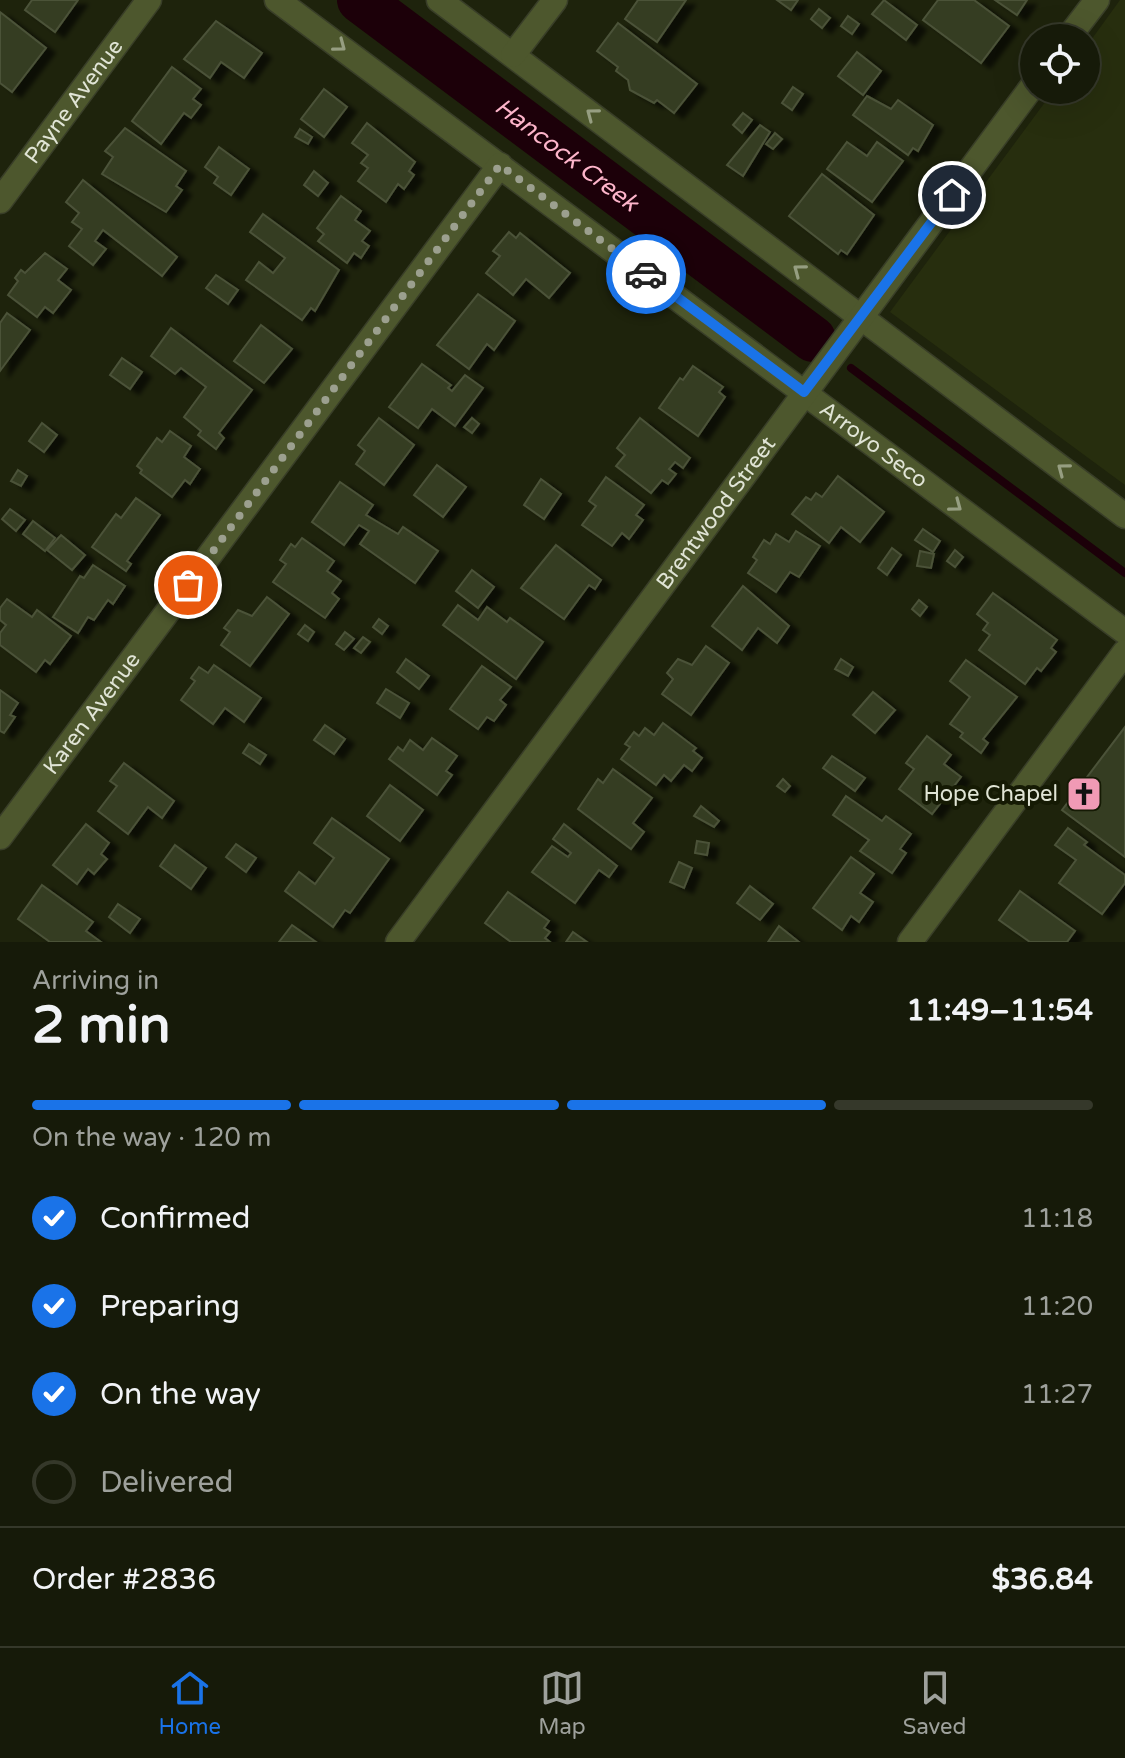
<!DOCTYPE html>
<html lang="en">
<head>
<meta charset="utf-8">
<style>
	body { margin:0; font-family:"Varela Round",sans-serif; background:#1f2312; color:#f1f3f6; height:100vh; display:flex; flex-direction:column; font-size:30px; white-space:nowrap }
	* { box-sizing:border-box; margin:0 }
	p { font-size:26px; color:#9ea19c }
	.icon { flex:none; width:44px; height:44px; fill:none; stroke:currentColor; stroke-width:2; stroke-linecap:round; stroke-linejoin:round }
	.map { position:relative; height:942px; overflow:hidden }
	.drawer { display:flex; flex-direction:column; background:#161a09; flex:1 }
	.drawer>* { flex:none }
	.buttons { position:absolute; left:1020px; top:24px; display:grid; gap:16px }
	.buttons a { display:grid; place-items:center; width:80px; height:80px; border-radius:50%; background:#161a09; box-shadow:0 8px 32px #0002,0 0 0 2px #35382a; font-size:40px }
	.pin { position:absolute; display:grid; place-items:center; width:68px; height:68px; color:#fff; margin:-34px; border:4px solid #fff; border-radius:50%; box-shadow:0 2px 8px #0007 }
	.courier { position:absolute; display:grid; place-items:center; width:80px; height:80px; margin:-40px; border:6px solid #1a73e8; border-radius:50%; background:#fff; color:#222; box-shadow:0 2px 10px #0007 }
	.head em { font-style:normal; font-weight:700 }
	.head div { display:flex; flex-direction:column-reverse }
	.head { display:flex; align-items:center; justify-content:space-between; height:136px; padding:0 32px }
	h1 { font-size:52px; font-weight:700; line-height:60px }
	.bar { display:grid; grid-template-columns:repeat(4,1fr); gap:12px 8px; align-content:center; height:96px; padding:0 32px }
	.bar i { height:10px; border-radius:6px; background:#35382a }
	.bar .current { background:#1a73e8 }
	.bar p { grid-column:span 4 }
	.line { display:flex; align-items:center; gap:20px; padding:0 32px; border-top:2px solid #35382a }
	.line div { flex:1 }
	ol { padding:0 32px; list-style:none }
	li { display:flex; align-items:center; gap:24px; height:88px }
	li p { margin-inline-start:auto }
	li .icon { padding:8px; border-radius:50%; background:#1a73e8; color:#fff; stroke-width:4 }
	li:last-child { color:#9ea19c }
	li i { width:44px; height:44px; border:4px solid #35382a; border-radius:50% }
	.tabs { display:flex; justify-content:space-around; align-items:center; height:112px; border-top:2px solid #35382a; background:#161a09; font-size:22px; color:#9ea19c }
	.tabs a { display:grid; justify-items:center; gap:4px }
	.tabs .current { color:#1a73e8 }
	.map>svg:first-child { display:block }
	.built { fill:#272e0e }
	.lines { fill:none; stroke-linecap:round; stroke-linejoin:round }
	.stream { stroke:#1c0009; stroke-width:8 }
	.river { stroke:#1c0009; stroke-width:46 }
	.building { fill:#363d24; stroke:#4b5239; stroke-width:2; filter:url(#shadow) }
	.minor-casing { stroke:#393e28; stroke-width:27 }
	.minor { stroke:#4d572d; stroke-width:24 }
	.oneway { stroke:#969e81 }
	.done { stroke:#9ca08f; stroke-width:8; stroke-dasharray:0 14.4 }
	.route { stroke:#1a73e8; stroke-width:10 }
	.labels { text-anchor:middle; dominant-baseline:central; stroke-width:8; stroke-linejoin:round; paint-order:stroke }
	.street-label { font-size:22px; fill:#e0e4d5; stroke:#151a04 }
	.poi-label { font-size:22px; fill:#e0e4d5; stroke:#151a04; text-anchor:end }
	.water-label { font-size:24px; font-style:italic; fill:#fdb4ca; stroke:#151a04 }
</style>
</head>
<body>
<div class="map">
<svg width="1125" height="942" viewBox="0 0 1125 942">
	<defs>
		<filter id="shadow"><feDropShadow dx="9" dy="5" stdDeviation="2" flood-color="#0009"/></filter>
	</defs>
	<rect width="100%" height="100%" fill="#1e230c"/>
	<path class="built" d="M1120,0H1125V485L890,312L1054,90H1086V47Z"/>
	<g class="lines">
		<path class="stream" d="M851,368L1125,573"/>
		<path class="river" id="s1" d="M360,0L813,339"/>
	</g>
	<g class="building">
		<path d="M32,0H78L55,32L25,10Z"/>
		<path d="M638,0H686L657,42L625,19Z"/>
		<path d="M777,0H798L791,10Z"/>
		<path d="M884,0L917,25L906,40L872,14Z"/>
		<path d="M938,0H974L1009,26L981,63L923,20Z"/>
		<path d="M995,0H1027L1017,15Z"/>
		<path d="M819,9L830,18L822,28L811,19Z"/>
		<path d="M0,12L46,48L12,92L0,83Z"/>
		<path d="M848,16L859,24L852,34L841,26Z"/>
		<path d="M216,21L262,53L244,78L221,62L210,78L184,59Z"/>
		<path d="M618,23L697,84L674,113L657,100L654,103L630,90L628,80L616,71L618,67L597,51Z"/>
		<path d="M857,52L881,71L863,95L838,76Z"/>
		<path d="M172,67L201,89L193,99L201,105L191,118L184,113L161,144L132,121Z"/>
		<path d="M793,87L803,94L792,110L782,103Z"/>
		<path d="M324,89L347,107L324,137L301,119Z"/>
		<path d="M867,96L891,109L898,100L933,125L918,151L913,148L908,155L853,115Z"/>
		<path d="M743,113L752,120L742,133L733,125Z"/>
		<path d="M367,123L415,162L409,171L414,175L404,189L398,184L386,202L358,181L368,168L361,163L368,155L352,143Z"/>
		<path d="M760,125L770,132L743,176L727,165Z"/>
		<path d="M125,128L186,171L176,186L182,190L166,212L102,174L113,157L105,151Z"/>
		<path d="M300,129L312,137L308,144L295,137Z"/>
		<path d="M775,133L782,139L773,149L766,144Z"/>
		<path d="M847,142L867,156L877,142L903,161L872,202L827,169Z"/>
		<path d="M219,147L249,169L231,195L214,183L218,177L205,167Z"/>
		<path d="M314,171L328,183L318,196L304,185Z"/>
		<path d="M822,174L874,215L847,254L841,250L838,254L789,216Z"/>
		<path d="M83,180L177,257L162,276L103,230L95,241L106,249L93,265L69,246L82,229L72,222L79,213L66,202Z"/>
		<path d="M341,196L361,211L355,220L370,231L362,241L369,246L361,258L354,253L347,263L318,241L324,234L317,228Z"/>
		<path d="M263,214L339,270L315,311L311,308L302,320L246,280L259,262L273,273L285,258L250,232Z"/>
		<path d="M509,232L516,238L520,233L570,273L549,298L526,279L513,295L486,273L500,256L493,251Z"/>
		<path d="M45,253L67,269L58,280L71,290L53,313L45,307L37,317L8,295L18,281L15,278L21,270L25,273Z"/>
		<path d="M216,275L238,290L228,304L206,288Z"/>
		<path d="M478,294L515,321L494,350L487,344L469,369L437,345Z"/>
		<path d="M7,313L30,330L0,371V323Z"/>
		<path d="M261,325L292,349L264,383L234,361Z"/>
		<path d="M171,328L252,390L219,433L224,438L216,449L198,435L201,431L184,417L206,387L181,368L175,374L151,356Z"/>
		<path d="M122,358L142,372L130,389L110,375Z"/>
		<path d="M422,364L451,385L448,388L452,391L465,375L483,388L455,426L432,409L418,428L389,407Z"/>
		<path d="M693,366L723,387L719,392L725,397L698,436L659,408L680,378L683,380Z"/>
		<path d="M379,418L414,445L384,485L356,464L365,451L358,445Z"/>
		<path d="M472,418L479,424L472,433L464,427Z"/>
		<path d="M640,418L690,458L683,468L675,462L669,469L676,474L668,484L662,480L651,493L616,466L625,455L617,448Z"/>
		<path d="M42,423L57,435L44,452L29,441Z"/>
		<path d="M170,431L191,446L184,457L200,469L190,484L185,480L172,497L140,473L142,470L137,466L157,438L162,442Z"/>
		<path d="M437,465L466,487L443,517L414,495Z"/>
		<path d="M18,470L27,476L21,486L11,481Z"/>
		<path d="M838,476L884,512L860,542L841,527L829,543L792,514L806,497L811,500L816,493L822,497Z"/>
		<path d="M606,477L644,505L636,515L643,520L629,539L622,533L612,546L582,525L596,506L589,501Z"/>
		<path d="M541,479L561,494L544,519L524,505Z"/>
		<path d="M340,482L373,505L366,515L398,534L403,527L438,551L415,583L360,544L369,531L359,525L344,545L312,522Z"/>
		<path d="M136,498L160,515L127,561L131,564L126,571L92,547L116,514L121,518Z"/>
		<path d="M10,509L25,520L16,531L2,519Z"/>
		<path d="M33,521L55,538L45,551L23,534Z"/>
		<path d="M923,529L940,541L933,552L915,540Z"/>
		<path d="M796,531L820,546L799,577L790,572L776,592L748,573L757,560L753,557L764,540L770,544L776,534L789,542Z"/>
		<path d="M61,535L85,555L72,570L47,550Z"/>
		<path d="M302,538L334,561L327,571L341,581L332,593L339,599L325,618L273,582L286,564L280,560L291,544L295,547Z"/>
		<path d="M556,545L601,580L595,589L589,585L564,619L521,588Z"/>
		<path d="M892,548L901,555L887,575L878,568Z"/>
		<path d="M955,550L963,557L955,567L947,561Z"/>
		<path d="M920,551L934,554L931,568L917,566Z"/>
		<path d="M93,565L125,586L113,604L108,600L94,620L88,617L78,633L53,617L80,576L84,578Z"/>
		<path d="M472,570L494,587L478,608L456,591Z"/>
		<path d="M743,586L789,626L777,643L758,628L742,650L712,626Z"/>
		<path d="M993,593L1057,640L1051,648L1056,652L1041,671L1037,668L1025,684L979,650L990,635L983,630L988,623L977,614Z"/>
		<path d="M267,597L289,614L250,666L221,645L230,632L224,628L238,610L252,616Z"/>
		<path d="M7,599L32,617L37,610L71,636L50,664L45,660L36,672L0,645V633L6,625L0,620V608Z"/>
		<path d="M919,600L927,607L920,616L912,609Z"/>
		<path d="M458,605L478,620L487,607L507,622L510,618L543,642L516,679L443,625Z"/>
		<path d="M379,619L388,626L382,634L373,627Z"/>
		<path d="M305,625L314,632L308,641L298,634Z"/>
		<path d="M345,632L354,639L344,650L336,644Z"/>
		<path d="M363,637L370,642L361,653L354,648Z"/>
		<path d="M706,646L729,663L691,715L662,694L673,679L667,673L678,659L692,665Z"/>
		<path d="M406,659L429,676L419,689L397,672Z"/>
		<path d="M841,659L853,667L848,676L835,669Z"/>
		<path d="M966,660L1017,697L983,739L988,743L981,753L960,737L963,733L950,724L970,697L950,681Z"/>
		<path d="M214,665L261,698L244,722L225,708L213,724L181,700L195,681L191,678L199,667L208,673Z"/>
		<path d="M482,666L511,687L500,700L506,705L494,721L487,717L478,729L450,709Z"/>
		<path d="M386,689L409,703L400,718L377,703Z"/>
		<path d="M0,690L18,703L10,715L15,717L4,733L0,731Z"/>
		<path d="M873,692L895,710L875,733L853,715Z"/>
		<path d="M663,723L696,748L693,751L702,758L692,771L684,765L671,781L664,775L656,785L621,759L630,747L625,744L634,732L639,736L645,728L654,735Z"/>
		<path d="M325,725L345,739L334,754L314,740Z"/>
		<path d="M1125,727V857L1062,810Z"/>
		<path d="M927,736L951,755L944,764L961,777L932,814L899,789L914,769L906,763Z"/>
		<path d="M432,738L457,756L446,771L452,775L437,795L389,759L398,747L403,751L410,740L423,750Z"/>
		<path d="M249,744L266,755L260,764L243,753Z"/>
		<path d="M832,756L865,778L855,791L823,768Z"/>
		<path d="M124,763L174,801L162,818L148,807L128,834L98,811L117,786L110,781Z"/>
		<path d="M613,769L652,798L633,823L644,832L631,849L578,809L598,779L603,783Z"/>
		<path d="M783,779L790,786L785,792L777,786Z"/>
		<path d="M390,785L423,810L400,841L367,816Z"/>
		<path d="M846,796L882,821L886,816L911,834L900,849L906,853L892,873L860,851L869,840L833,815Z"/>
		<path d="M701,806L719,821L714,827L694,816Z"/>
		<path d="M332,818L389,859L350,913L345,910L333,927L285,891L299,872L315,884L334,858L314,843Z"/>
		<path d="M86,824L109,843L101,854L107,859L94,874L88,869L77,884L53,865Z"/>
		<path d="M564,824L617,866L609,877L599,870L575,903L532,872L552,846L568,857L571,853L553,839Z"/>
		<path d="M1068,828L1087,842L1084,845L1125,875V883L1102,914L1059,883L1076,860L1055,845Z"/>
		<path d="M697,841L709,843L707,855L695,853Z"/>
		<path d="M236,844L256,858L246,872L226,857Z"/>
		<path d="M175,845L206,868L191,889L160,866Z"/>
		<path d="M851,857L874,874L860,893L873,902L859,922L851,916L842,930L813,908Z"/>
		<path d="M679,862L692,868L684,888L670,882Z"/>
		<path d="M42,885L93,922L86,931L101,942H50L18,919Z"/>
		<path d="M750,886L773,904L760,920L737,903Z"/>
		<path d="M1020,891L1075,931L1067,942H1030L999,920Z"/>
		<path d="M508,892L549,921L544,928L550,932L545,938L550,942H511L485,923Z"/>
		<path d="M118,904L140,919L130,933L109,917Z"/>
		<path d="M292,925L316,942H279Z"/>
		<path d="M779,926L799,942H768Z"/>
		<path d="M573,932L587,942H566Z"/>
	</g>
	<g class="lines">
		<defs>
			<g id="minor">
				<path id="s2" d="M277,0L1125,632"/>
				<path d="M439,0L1125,516"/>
				<path d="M1068,38L1097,0"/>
				<path d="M513,55L555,0"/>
				<path id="s3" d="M0,201L149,0"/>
				<path id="s4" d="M0,837L500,165"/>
				<path id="s5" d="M398,942L1034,84"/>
				<path d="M910,942L1125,652"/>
			</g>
		</defs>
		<use href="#minor" class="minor-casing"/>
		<use href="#minor" class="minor"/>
	</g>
	<defs><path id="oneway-chevron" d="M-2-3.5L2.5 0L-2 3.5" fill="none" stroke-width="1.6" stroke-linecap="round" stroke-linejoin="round" transform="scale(2)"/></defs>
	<g class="oneway">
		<use href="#oneway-chevron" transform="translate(340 46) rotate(37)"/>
		<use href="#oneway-chevron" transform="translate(592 114) rotate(-143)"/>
		<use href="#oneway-chevron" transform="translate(799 270) rotate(-143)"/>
		<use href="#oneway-chevron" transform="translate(1063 469) rotate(-143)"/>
		<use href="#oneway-chevron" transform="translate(956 506) rotate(37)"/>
	</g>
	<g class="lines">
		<path class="done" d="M188,585L500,165L646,274"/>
		<path class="route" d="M646,274L804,392L952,195"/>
	</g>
	<defs>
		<symbol id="church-square" viewBox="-11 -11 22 22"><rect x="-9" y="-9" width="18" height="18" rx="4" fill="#f09ab5" stroke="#151a04"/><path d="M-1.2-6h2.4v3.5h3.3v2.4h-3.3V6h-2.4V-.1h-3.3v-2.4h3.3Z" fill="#111"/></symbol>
	</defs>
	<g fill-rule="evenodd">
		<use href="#church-square" x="1064" y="774" width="40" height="40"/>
	</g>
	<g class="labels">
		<g class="street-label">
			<text stroke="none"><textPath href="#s3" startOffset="124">Payne Avenue</textPath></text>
			<text stroke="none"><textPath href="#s2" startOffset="744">Arroyo Seco</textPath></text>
			<text stroke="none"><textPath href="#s5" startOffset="534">Brentwood Street</textPath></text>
			<text stroke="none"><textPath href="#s4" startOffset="154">Karen Avenue</textPath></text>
		</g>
		<g class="poi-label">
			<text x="1058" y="794">Hope Chapel</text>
		</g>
		<g class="water-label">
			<text stroke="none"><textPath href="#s1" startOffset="258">Hancock Creek</textPath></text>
		</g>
	</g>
</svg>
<div class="buttons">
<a><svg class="icon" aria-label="locate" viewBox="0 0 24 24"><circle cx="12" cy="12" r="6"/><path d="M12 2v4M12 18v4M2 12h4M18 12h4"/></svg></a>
</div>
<div class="pin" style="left:188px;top:585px;background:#ea580c"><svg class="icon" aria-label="bag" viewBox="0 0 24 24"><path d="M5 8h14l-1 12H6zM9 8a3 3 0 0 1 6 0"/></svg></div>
<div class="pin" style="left:952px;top:195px;background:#1f2937"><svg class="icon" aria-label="home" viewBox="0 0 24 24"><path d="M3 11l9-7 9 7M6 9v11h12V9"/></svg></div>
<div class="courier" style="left:646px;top:274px"><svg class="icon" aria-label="car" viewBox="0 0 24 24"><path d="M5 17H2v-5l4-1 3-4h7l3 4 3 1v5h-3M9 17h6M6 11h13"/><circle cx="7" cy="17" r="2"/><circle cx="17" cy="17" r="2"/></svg></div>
</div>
<section class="drawer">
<div class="head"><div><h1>2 min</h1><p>Arriving in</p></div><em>11:49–11:54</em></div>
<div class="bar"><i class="current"></i><i class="current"></i><i class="current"></i><i></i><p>On the way · 120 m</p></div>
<ol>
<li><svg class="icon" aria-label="check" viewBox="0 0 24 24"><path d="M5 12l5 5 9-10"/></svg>Confirmed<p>11:18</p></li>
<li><svg class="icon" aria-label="check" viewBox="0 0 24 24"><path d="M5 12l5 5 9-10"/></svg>Preparing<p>11:20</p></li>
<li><svg class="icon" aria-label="check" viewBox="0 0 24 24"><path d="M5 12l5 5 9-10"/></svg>On the way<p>11:27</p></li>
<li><i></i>Delivered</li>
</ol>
<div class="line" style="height:104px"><div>Order #2836</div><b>$36.84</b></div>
</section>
<nav class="tabs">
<a class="current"><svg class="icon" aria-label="home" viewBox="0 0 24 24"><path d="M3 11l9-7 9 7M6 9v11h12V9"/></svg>Home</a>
<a><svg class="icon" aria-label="map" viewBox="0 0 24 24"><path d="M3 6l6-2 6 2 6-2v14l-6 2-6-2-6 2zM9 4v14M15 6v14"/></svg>Map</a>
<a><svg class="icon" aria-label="saved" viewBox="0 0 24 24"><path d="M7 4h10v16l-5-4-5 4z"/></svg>Saved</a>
</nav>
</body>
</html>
